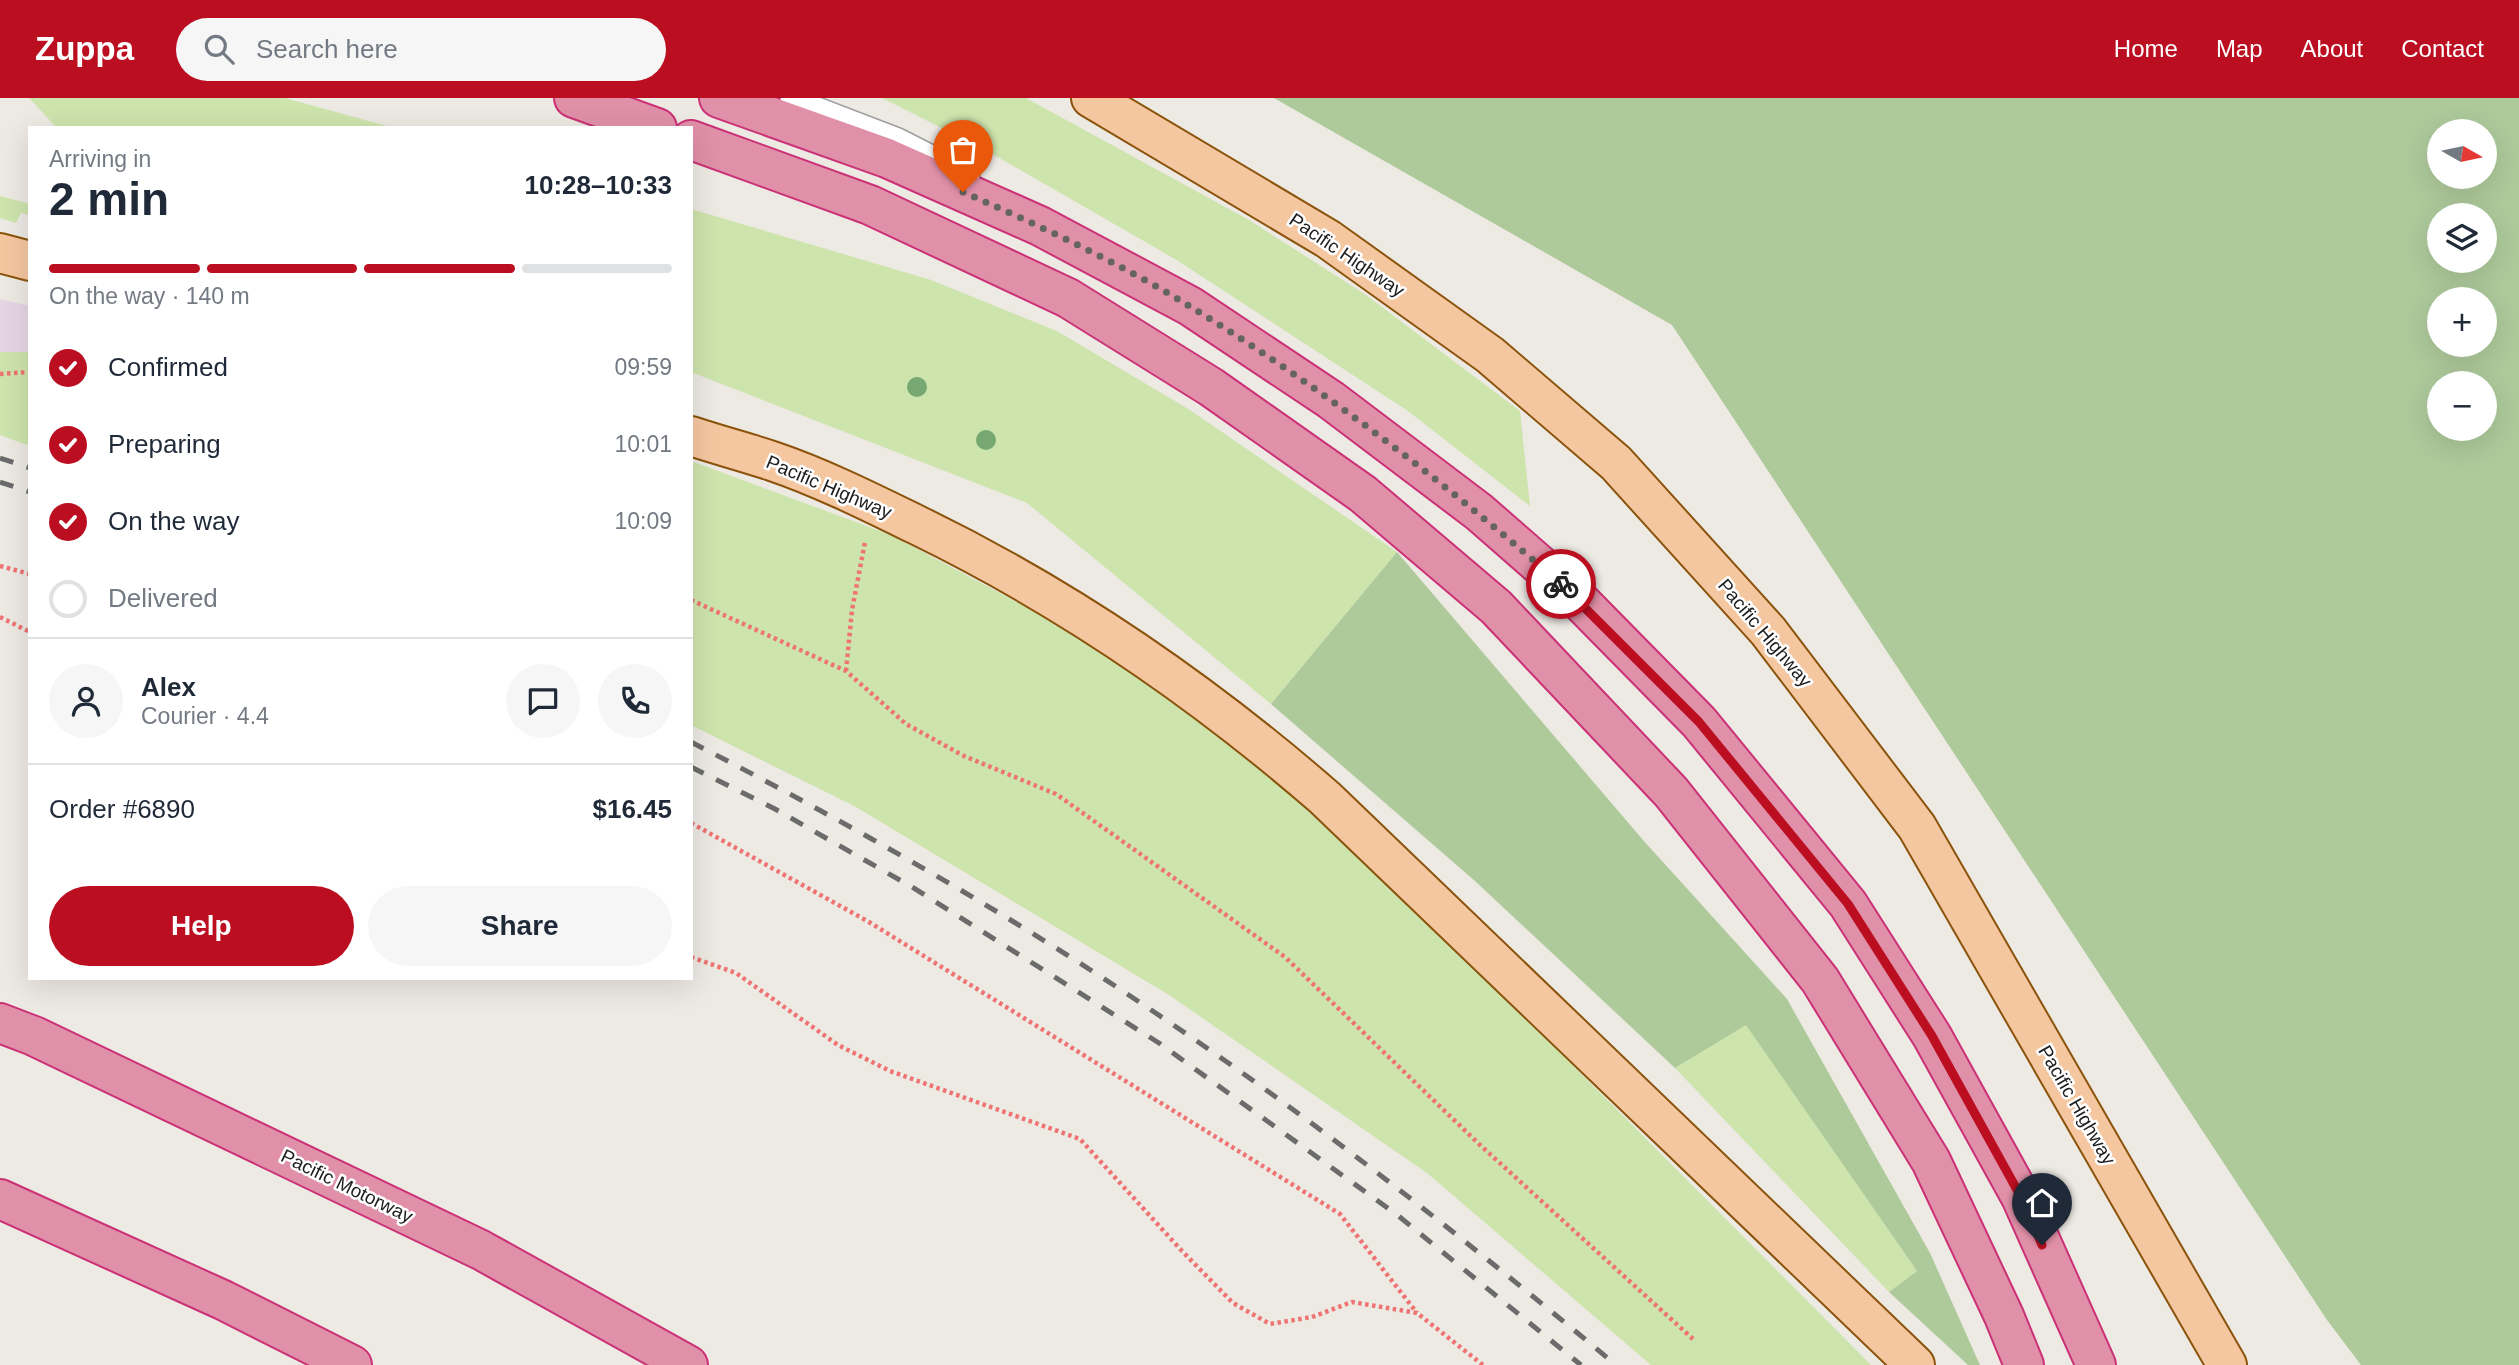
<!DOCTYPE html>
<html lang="en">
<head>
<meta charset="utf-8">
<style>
	body { margin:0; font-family:Helvetica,sans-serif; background:#f6f6f7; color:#1f2937; height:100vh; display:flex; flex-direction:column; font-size:26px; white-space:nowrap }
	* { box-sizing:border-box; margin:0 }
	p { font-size:23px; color:#747a83 }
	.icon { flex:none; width:38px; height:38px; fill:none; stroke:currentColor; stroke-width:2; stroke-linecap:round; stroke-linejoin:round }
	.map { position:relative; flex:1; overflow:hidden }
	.side { position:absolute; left:28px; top:28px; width:665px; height:854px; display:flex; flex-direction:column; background:#fff; border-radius:0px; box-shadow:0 7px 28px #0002 }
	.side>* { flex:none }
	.needle { width:46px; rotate:99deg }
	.controls { position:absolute; left:2427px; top:21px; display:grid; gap:14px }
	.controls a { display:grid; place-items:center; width:70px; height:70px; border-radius:50%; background:#fff; box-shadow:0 7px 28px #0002; font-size:35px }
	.pin { position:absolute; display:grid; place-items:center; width:60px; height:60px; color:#fff; margin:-72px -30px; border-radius:50% 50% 50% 0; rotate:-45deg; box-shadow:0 0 7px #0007 }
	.pin .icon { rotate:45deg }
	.courier { position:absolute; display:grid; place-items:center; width:70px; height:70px; margin:-35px; border:5px solid #bb0f21; border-radius:50%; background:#fff; color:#222; box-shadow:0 2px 9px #0007 }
	.headline em { font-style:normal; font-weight:800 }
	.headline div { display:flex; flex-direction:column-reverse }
	.headline { display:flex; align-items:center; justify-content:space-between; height:119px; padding:0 21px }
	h1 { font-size:46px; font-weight:800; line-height:52px }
	.bar { display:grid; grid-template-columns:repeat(4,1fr); gap:10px 7px; align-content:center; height:84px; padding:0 21px }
	.bar i { height:9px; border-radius:5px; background:#e0e1e3 }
	.bar .selected { background:#bb0f21 }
	.bar p { grid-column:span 4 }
	.line { display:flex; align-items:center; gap:18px; padding:0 21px; border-top:2px solid #e0e1e3 }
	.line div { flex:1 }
	.round { display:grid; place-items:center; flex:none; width:74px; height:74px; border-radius:37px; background:#f6f6f7 }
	ol { padding:0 21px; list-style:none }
	li { display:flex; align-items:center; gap:21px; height:77px }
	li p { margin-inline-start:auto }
	li .icon { padding:7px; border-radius:50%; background:#bb0f21; color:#fff; stroke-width:4 }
	li:last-child { color:#747a83 }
	li i { width:38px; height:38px; border:4px solid #e0e1e3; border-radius:50% }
	.primary-button { display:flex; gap:14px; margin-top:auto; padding:14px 21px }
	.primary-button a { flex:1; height:80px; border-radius:42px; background:#bb0f21; color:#fff; font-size:28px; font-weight:800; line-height:80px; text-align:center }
	.primary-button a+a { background:#f6f6f7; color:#1f2937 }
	header { display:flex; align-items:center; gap:42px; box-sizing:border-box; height:98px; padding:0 35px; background:#bb0f21; color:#fff }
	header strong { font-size:33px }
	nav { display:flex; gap:38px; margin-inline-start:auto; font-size:24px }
	.search { width:490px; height:63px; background:#f6f6f7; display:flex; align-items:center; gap:18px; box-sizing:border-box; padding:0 24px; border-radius:38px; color:#747a83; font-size:26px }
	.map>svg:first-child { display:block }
	.industrial { fill:#e6d6e5 }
	.grass { fill:#cee4ad }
	.forest { fill:#aeca9b; fill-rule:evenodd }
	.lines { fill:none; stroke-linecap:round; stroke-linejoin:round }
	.service-casing { stroke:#9e9e9e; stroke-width:24 }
	.primary-casing { stroke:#8b530b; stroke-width:42 }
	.motorway-casing { stroke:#cb3176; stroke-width:42 }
	.path { stroke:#ef7373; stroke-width:4.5; stroke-dasharray:3.5 3.5; stroke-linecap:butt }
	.service { stroke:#fff; stroke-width:21 }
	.primary { stroke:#f5c7a1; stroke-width:38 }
	.motorway { stroke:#e090a8; stroke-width:38 }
	.rail { stroke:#6b6b6b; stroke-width:5; stroke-dasharray:14 14; stroke-linecap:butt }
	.tree { fill:#77a871 }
	.done { stroke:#666462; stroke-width:7; stroke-dasharray:0 12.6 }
	.route { stroke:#bb0f21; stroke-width:9 }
	.labels { text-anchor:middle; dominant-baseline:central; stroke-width:5; stroke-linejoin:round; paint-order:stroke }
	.street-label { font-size:19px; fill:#1d1d1d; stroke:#fff }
</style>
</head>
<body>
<header>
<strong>Zuppa</strong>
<div class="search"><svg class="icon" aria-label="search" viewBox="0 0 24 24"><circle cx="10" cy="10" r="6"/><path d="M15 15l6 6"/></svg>Search here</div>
<nav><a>Home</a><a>Map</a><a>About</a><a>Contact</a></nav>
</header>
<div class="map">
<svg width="2519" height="1267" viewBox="0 0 2519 1267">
	<rect width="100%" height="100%" fill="#ede9e3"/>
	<path class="industrial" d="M0,201L30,208V254H0Z"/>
	<g class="grass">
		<path d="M29,0H285L394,30H57Z"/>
		<path d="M882,0H1026L1249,122L1366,197L1520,313L1530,408L1408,313L1175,161L989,54Z"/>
		<path d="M0,98L30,106V117L21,115L16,125L0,120Z"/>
		<path d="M691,111L931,182L1057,233L1190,312L1397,454L1271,606L1027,405L691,274Z"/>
		<path d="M0,254H30V348L0,337Z"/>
		<path d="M691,363L891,437L1088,542L1314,707L1871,1267H1651L1427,1075L1169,897L856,709L691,627Z"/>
		<path d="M1746,926L1917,1173L1889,1194L1675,970Z"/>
	</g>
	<g class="forest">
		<path d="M1274,0H2519V1267H2361L2327,1222L1672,227ZM2440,33H2485V79H2440ZM2440,117H2485V163H2440ZM2440,201H2485V247H2440ZM2440,285H2485V331H2440Z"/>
		<path d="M1397,454L1643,742L1787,901L1930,1155L1980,1267H1968L1889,1194L1917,1173L1746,927L1675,970L1475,783L1271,606Z"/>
	</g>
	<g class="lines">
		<defs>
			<path id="service" d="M791,0L898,41L969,77"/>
			<g id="primary">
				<path d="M1091,0L1328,141L1490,257L1616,365L1768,533L1917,729L2227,1267"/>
				<path d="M0,155L30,163"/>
				<path d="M691,338C718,347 745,354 772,363C822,380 870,404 917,427C1065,499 1201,592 1325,700L1915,1267"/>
			</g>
			<g id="motorway">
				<path d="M574,0L657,30"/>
				<path d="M719,0L887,60L1040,128L1190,208L1331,302L1479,414L1574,497L1699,624L1848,806L1932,938L2021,1099L2096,1267"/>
				<path d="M691,42L870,107L1068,200L1211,289L1363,396L1496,509L1671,694L1820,882L1931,1063L2004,1218L2024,1267"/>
				<path d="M0,925L34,938L481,1152L688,1267"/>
				<path d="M0,1101L223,1202L352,1267"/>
			</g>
		</defs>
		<use href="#service" class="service-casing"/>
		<use href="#primary" class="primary-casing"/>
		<use href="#motorway" class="motorway-casing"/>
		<g class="path">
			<path d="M0,276L30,274"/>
			<path d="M0,468L30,476"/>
			<path d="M691,502L846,573L906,626L964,658L1056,696L1285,859L1480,1047L1693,1241"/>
			<path d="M0,519L30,534"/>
			<path d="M846,573L852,512L865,444"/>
			<path d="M691,725L869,824L1340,1116L1417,1215"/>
			<path d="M691,859L736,875L838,947L890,973L1080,1041L1182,1153L1233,1205L1270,1226L1312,1219L1352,1204L1417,1215L1483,1267"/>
		</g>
		<use href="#service" class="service"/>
		<use href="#primary" class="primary"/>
		<use href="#motorway" class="motorway"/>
		<g class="rail">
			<path d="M0,360L30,370"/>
			<path d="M0,384L30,394"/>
			<path d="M691,644C854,728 1015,819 1166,922C1323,1028 1471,1146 1616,1267"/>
			<path d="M691,669L775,711L912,789L1159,945L1396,1116L1581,1267"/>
		</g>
	</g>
	<g class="tree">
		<circle cx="917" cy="289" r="10"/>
		<circle cx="986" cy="342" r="10"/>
	</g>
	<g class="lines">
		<path class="done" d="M963,94C1040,128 1120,165 1191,209C1323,290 1445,385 1561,486"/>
		<path class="route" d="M1561,486L1699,624L1848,806L1932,938L2021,1099L2042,1147"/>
	</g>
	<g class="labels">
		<g class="street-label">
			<text transform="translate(1347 157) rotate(34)">Pacific Highway</text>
			<text transform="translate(829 389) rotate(23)">Pacific Highway</text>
			<text transform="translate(1765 535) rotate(50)">Pacific Highway</text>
			<text transform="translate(2077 1007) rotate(60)">Pacific Highway</text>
			<text transform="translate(347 1088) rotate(26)">Pacific Motorway</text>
		</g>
	</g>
</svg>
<div class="controls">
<a><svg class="needle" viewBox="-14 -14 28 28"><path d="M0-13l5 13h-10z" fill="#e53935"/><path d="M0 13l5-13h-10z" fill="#747a83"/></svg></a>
<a><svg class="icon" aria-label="layers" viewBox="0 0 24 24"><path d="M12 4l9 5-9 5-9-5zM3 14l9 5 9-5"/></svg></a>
<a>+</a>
<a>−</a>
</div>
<div class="pin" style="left:963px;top:94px;background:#ea580c"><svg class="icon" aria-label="bag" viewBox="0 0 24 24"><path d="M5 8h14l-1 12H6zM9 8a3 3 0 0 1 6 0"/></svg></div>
<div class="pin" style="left:2042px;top:1147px;background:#1f2937"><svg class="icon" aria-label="home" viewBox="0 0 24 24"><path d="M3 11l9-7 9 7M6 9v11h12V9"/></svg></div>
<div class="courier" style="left:1561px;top:486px"><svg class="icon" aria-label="bike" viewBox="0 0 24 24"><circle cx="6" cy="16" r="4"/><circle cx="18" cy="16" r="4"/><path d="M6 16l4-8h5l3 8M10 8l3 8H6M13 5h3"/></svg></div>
<section class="side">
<div class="headline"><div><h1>2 min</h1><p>Arriving in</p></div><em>10:28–10:33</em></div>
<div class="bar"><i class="selected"></i><i class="selected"></i><i class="selected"></i><i></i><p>On the way · 140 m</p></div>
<ol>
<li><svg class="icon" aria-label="check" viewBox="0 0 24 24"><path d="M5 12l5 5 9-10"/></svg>Confirmed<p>09:59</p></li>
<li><svg class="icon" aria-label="check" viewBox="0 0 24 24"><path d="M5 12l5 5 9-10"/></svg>Preparing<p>10:01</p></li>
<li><svg class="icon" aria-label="check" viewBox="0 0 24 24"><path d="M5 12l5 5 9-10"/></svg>On the way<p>10:09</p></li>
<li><i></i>Delivered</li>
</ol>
<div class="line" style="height:126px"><a class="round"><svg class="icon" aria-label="person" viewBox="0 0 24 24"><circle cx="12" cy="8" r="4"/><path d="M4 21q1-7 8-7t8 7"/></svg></a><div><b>Alex</b><p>Courier · 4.4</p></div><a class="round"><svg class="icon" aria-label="chat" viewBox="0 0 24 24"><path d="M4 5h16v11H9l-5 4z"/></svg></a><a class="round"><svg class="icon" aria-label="phone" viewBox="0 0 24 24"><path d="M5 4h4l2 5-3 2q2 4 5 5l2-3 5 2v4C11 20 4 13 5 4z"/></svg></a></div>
<div class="line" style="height:91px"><div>Order #6890</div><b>$16.45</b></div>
<div class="primary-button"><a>Help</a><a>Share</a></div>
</section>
</div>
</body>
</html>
